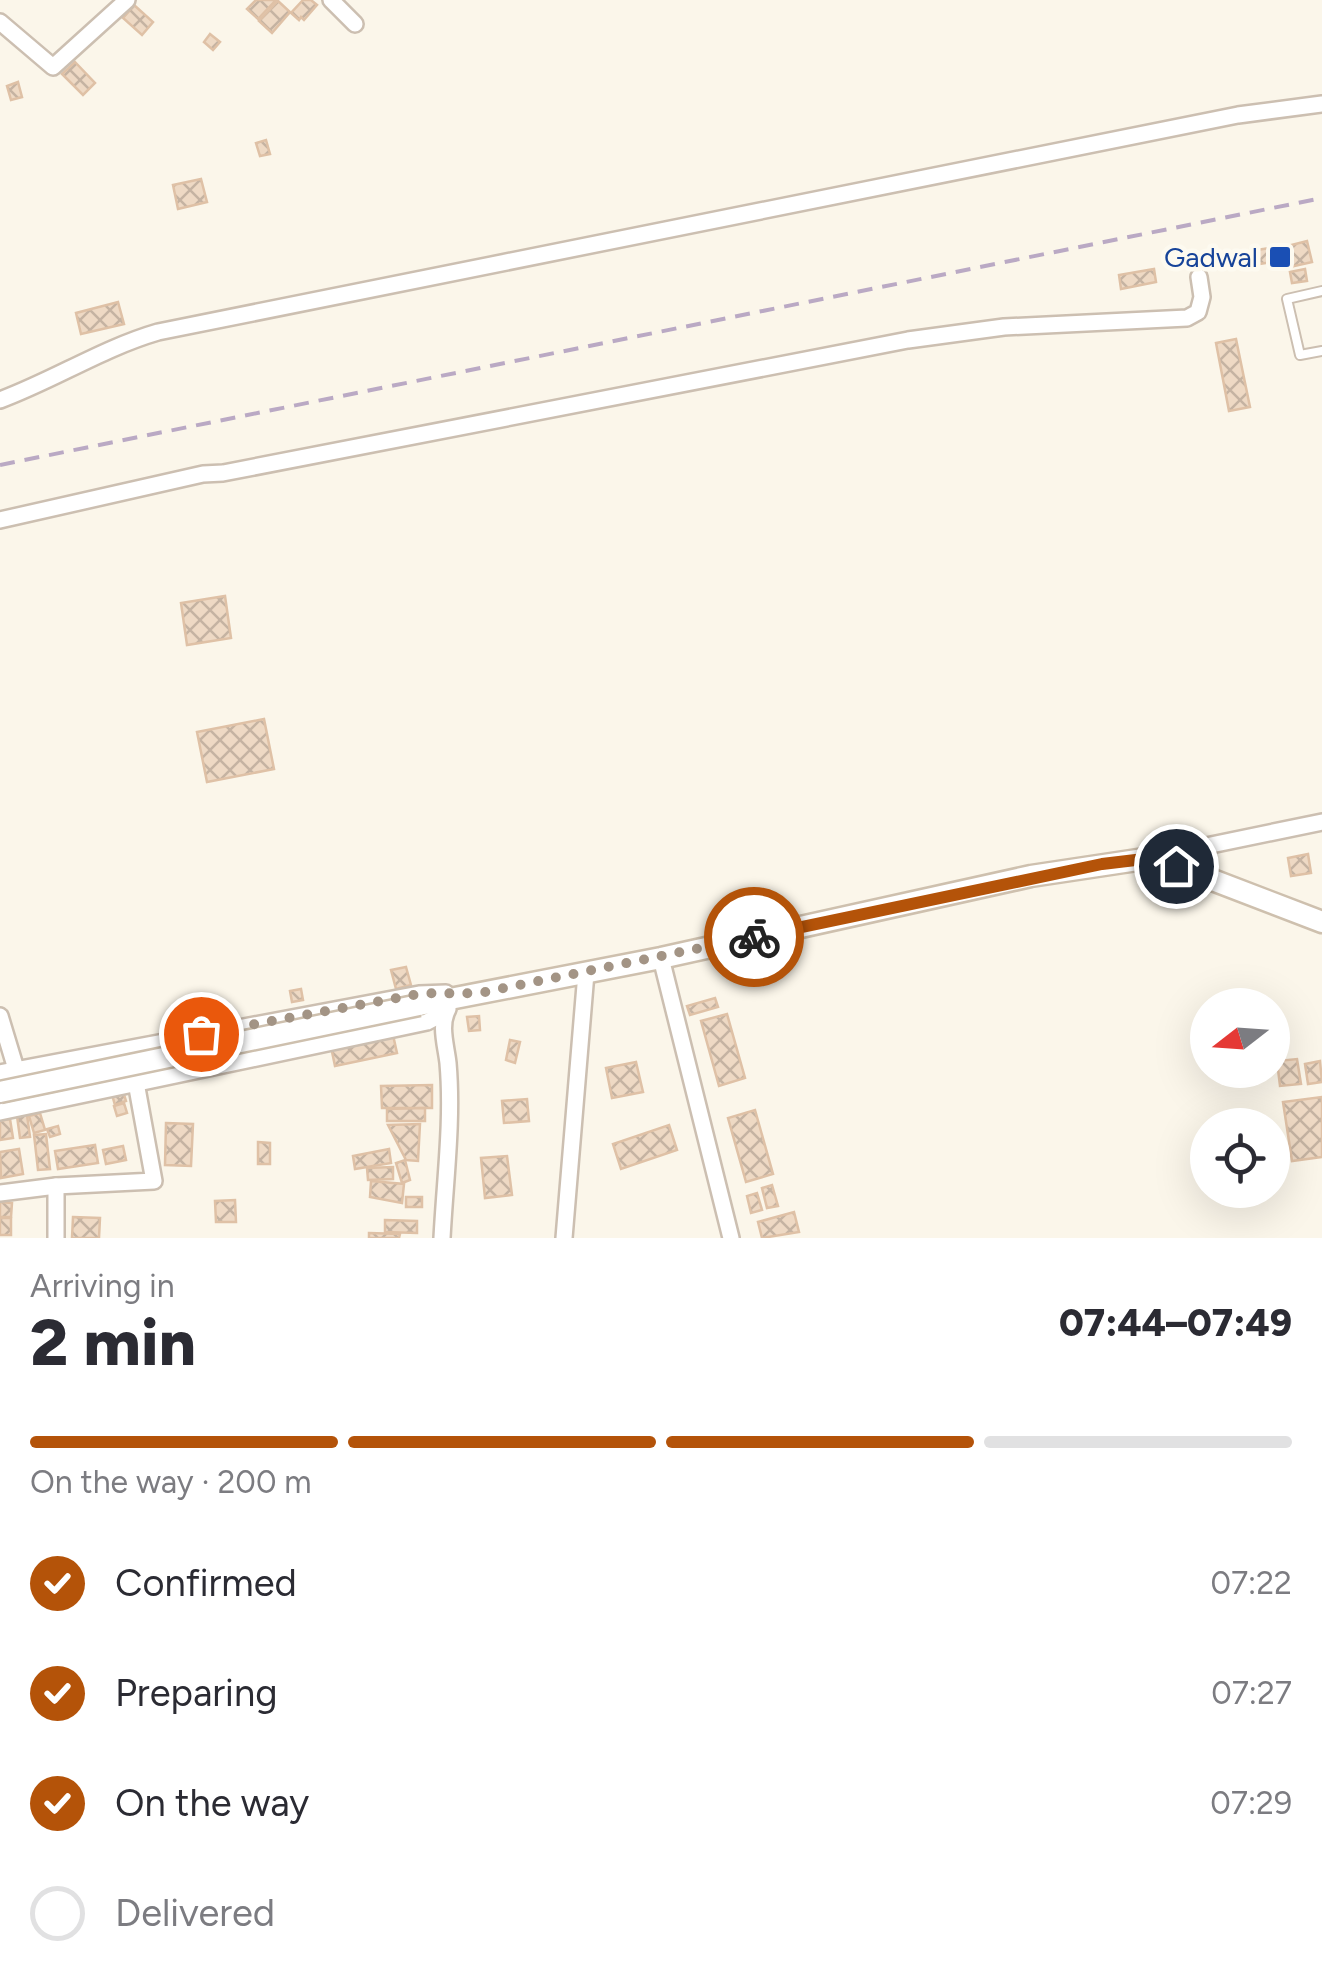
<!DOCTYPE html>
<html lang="en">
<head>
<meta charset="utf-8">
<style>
	body { margin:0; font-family:Figtree,sans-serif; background:#f2f2f3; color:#2b2b33; height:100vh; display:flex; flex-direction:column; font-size:38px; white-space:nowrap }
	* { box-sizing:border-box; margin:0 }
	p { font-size:32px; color:#7c7c81 }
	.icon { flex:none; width:55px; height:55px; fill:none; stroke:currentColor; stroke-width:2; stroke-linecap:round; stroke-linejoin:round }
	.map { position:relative; height:1238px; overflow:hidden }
	.drawer { display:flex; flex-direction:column; background:#fff; flex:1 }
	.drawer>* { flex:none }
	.needle { width:65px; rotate:253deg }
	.controls { position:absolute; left:1190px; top:988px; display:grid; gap:20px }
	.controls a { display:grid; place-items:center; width:100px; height:100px; border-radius:50%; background:#fff; box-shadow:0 10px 40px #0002; font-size:50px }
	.pin { position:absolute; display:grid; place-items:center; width:85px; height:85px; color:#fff; margin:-42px; border:5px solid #fff; border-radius:50%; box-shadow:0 2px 10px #0007 }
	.courier { position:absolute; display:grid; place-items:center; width:100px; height:100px; margin:-50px; border:8px solid #b45309; border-radius:50%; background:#fff; color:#222; box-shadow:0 2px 12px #0007 }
	.overview em { font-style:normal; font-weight:800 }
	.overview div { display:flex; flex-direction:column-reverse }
	.overview { display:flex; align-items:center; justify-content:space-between; height:170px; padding:0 30px }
	h1 { font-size:65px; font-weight:800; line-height:75px }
	.bar { display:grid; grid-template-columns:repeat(4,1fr); gap:15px 10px; align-content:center; height:120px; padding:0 30px }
	.bar i { height:12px; border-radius:8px; background:#e1e1e2 }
	.bar .selected { background:#b45309 }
	.bar p { grid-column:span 4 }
	ol { padding:0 30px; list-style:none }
	li { display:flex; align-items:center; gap:30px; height:110px }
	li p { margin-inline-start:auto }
	li .icon { padding:10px; border-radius:50%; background:#b45309; color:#fff; stroke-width:4 }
	li:last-child { color:#7c7c81 }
	li i { width:55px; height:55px; border:5px solid #e1e1e2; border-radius:50% }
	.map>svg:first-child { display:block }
	.building { fill:url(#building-cross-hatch); stroke:#dfc1a6; stroke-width:2.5 }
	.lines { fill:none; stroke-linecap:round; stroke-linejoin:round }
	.service-casing { stroke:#ccbfb1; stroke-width:12 }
	.minor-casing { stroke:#ccbfb1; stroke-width:20 }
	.secondary-casing { stroke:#cec0ae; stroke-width:25 }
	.service { stroke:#fff; stroke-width:8 }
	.minor { stroke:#fff; stroke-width:15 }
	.secondary { stroke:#fff; stroke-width:20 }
	.rail { stroke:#baa9c4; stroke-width:4; stroke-dasharray:15 10; stroke-linecap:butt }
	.secondary-bridge-casing { stroke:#cec0ae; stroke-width:25; stroke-linecap:butt }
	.secondary-bridge { stroke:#fff; stroke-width:20 }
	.done { stroke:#a39485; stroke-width:10; stroke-dasharray:0 18 }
	.route { stroke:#b45309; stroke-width:12 }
	.transit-dot { fill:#1a4fb4; stroke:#fdfaf0; stroke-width:4 }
	.labels { text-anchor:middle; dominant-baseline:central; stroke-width:9; stroke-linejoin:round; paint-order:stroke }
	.transit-label { font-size:28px; fill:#164399; stroke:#fdfaf0; text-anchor:end }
</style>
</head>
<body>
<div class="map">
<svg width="1322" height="1238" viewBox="0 0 1322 1238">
	<defs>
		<pattern id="building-cross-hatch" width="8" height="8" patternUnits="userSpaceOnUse" patternTransform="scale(2.5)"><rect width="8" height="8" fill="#eed9c4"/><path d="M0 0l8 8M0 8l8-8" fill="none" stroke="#c5b3a2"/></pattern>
	</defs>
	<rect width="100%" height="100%" fill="#fbf6ea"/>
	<g class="building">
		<path d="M256,0H276L258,19L247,9Z"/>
		<path d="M303,0H311L317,5L304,20L301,17L299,20L291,13Z"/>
		<path d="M278,1L290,12L272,33L259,21Z"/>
		<path d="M134,5L153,22L142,35L123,18Z"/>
		<path d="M210,34L220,42L213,50L204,42Z"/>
		<path d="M75,62L95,83L83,95L62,74Z"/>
		<path d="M18,82L22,97L11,100L7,86Z"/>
		<path d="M266,140L270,154L260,156L256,143Z"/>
		<path d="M201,179L207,202L178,209L173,185Z"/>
		<path d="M1307,241L1312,262L1281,269L1276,249Z"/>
		<path d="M1270,248L1272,262L1253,265L1250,251Z"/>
		<path d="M1154,269L1156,282L1121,289L1119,275Z"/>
		<path d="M1305,269L1307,281L1292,283L1290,272Z"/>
		<path d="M118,302L124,324L81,334L76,313Z"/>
		<path d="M1236,339L1250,407L1229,411L1216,343Z"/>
		<path d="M225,596L231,638L187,645L181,603Z"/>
		<path d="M264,719L274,769L207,782L197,732Z"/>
		<path d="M1308,854L1311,873L1291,876L1288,858Z"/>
		<path d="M406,967L411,985L396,989L391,970Z"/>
		<path d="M301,989L303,1000L292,1002L290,991Z"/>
		<path d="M715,998L718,1007L690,1015L687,1006Z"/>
		<path d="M184,1011L186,1026L172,1028L171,1013Z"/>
		<path d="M727,1014L745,1078L719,1086L701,1021Z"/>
		<path d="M479,1016L480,1030L469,1031L467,1017Z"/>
		<path d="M393,1035L397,1053L335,1066L331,1047Z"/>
		<path d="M510,1040L520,1042L515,1063L506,1060Z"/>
		<path d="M1297,1059L1301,1084L1280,1086L1277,1061Z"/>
		<path d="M1320,1061L1322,1082L1308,1084L1305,1064Z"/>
		<path d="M636,1062L643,1092L612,1098L606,1068Z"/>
		<path d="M432,1085V1108H382L381,1086Z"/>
		<path d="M122,1088L126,1101L115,1105L111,1091Z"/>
		<path d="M1322,1097V1157L1292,1161L1283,1102Z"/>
		<path d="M527,1099L529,1121L504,1123L502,1101Z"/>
		<path d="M124,1103L127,1113L117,1116L114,1106Z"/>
		<path d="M425,1108V1121H387V1109Z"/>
		<path d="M755,1110L773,1174L746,1182L728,1118Z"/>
		<path d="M40,1113L45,1130L34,1133L29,1116Z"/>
		<path d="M27,1115L30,1137L20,1138L17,1116Z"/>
		<path d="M10,1119L13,1138L0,1140V1121Z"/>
		<path d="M166,1123L193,1124L191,1166L165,1165Z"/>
		<path d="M420,1124L418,1161L406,1160L388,1125Z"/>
		<path d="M669,1125L677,1150L621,1169L613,1144Z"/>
		<path d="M58,1126L60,1134L50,1137L47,1129Z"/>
		<path d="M46,1134L50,1169L38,1170L34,1135Z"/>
		<path d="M258,1142L270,1143V1164H258Z"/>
		<path d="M95,1145L98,1163L58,1169L55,1151Z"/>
		<path d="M123,1146L126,1160L106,1164L103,1150Z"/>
		<path d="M19,1149L23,1174L1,1178L0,1152Z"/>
		<path d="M389,1149L391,1163L355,1169L353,1156Z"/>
		<path d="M507,1156L512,1195L485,1198L481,1158Z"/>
		<path d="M405,1160L410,1180L402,1183L396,1163Z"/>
		<path d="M393,1167V1179L368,1180L367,1168Z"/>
		<path d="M371,1181L404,1184L402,1203L370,1197Z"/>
		<path d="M772,1185L778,1206L767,1208L762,1188Z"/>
		<path d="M757,1193L762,1210L751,1213L747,1196Z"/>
		<rect x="406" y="1197" width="16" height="10"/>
		<path d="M235,1200L236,1222H216L215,1201Z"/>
		<path d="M0,1202L12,1203L11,1217H0Z"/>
		<path d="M794,1212L799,1232L762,1238L758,1222Z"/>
		<path d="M73,1217L100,1218L99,1238H72Z"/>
		<rect x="0" y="1218" width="11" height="17"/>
		<path d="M385,1220L417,1221V1233L385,1232Z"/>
		<path d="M369,1233L400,1234L399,1238H369Z"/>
	</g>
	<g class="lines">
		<defs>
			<path id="service" d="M1322,291L1287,299L1300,355L1322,351"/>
			<g id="minor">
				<path d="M331,0L355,24"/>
				<path d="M0,22L53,67L127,0"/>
				<path d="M0,400C54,380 103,348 158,332L1238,115L1322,104"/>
				<path d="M0,520L203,474L223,473L908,340L1004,327L1187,318L1198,312L1202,297L1199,277"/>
				<path d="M1153,857L1322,822"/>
				<path d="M661,958L731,1238"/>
				<path d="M0,1016L16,1069"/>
				<path d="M0,1073L419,994L446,993"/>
				<path d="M0,1112L427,1022L444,1013"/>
				<path d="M0,1193L56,1186L154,1181L135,1077"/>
				<path d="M56,1238V1186"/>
				<path d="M442,1238C445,1180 453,1120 448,1063C446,1045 439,1025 448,1009"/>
				<path d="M564,1238L586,973"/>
			</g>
			<path id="secondary" d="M419,1005L661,958L1031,876L1144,859L1176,866L1322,922"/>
		</defs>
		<use href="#service" class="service-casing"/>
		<use href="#minor" class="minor-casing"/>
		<use href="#secondary" class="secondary-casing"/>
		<use href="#service" class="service"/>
		<use href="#minor" class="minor"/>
		<use href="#secondary" class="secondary"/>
		<path class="rail" d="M0,465L1322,198"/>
		<defs>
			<path id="secondary-bridge" d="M0,1092L419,1005"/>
		</defs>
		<use href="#secondary-bridge" class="secondary-bridge-casing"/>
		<use href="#secondary-bridge" class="secondary-bridge"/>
	</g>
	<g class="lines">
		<path class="done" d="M201,1034L419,994C442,992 462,995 485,992L754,937"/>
		<path class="route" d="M754,937L1102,864L1144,859L1176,866"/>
	</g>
	<rect class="transit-dot" x="1268" y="245" width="24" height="24" rx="5"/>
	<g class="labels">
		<g class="transit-label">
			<text x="1258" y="257">Gadwal</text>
		</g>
	</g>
</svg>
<div class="controls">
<a><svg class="needle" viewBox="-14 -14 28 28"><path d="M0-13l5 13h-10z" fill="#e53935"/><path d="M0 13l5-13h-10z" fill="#7c7c81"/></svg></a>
<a><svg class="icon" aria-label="locate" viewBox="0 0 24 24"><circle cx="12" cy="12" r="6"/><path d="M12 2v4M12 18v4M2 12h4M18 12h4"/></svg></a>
</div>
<div class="pin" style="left:201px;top:1034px;background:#ea580c"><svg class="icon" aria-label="bag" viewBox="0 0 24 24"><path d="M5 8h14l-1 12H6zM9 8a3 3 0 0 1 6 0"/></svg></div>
<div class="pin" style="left:1176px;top:866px;background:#1f2937"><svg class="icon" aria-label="home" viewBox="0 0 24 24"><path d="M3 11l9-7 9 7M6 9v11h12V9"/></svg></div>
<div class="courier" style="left:754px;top:937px"><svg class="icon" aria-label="bike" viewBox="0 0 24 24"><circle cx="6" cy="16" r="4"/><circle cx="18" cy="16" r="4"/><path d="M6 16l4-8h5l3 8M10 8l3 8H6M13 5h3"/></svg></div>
</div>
<section class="drawer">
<div class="overview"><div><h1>2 min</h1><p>Arriving in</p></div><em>07:44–07:49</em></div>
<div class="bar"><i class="selected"></i><i class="selected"></i><i class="selected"></i><i></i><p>On the way · 200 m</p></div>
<ol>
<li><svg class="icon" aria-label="check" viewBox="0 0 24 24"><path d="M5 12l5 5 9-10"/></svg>Confirmed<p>07:22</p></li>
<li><svg class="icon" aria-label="check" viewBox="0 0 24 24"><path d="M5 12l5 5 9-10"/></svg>Preparing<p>07:27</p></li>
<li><svg class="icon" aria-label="check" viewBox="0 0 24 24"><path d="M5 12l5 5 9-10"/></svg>On the way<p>07:29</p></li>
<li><i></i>Delivered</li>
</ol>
</section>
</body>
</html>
